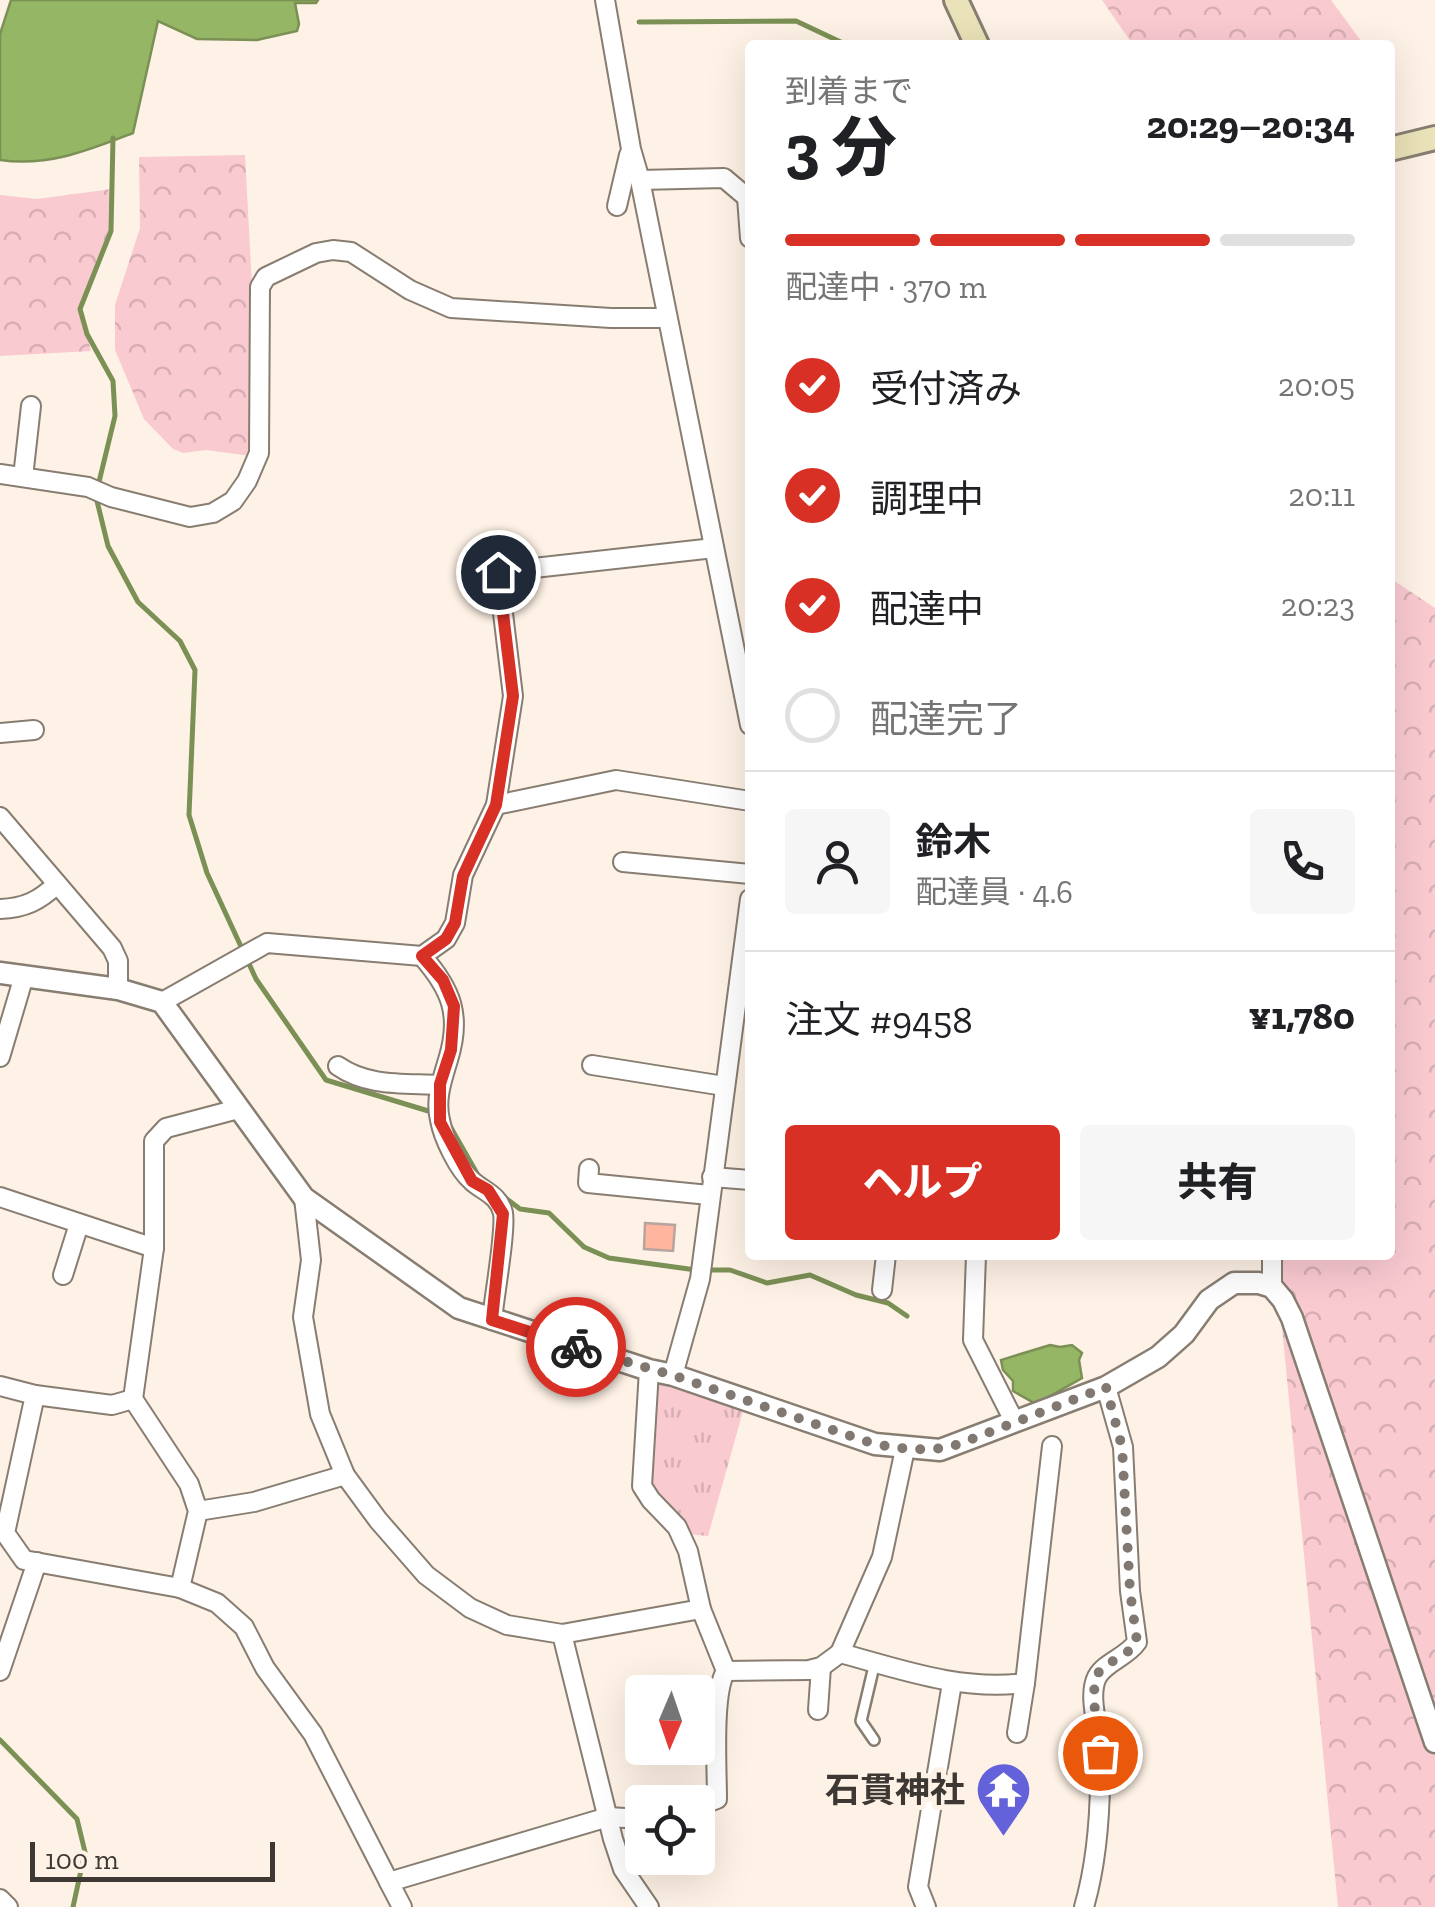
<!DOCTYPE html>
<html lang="ja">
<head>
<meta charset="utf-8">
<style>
	body { margin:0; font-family:"Zilla Slab","Noto Sans JP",serif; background:#f6f6f6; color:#202124; height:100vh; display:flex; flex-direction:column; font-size:38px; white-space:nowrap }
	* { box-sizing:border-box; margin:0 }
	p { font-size:32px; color:#757577 }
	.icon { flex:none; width:55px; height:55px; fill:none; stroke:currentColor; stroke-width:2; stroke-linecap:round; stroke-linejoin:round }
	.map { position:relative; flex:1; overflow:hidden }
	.drawer { position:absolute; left:745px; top:40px; width:650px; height:1220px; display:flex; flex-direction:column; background:#fff; border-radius:10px; box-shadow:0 10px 40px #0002 }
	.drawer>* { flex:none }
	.needle { width:65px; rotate:182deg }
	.buttons { position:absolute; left:625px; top:1675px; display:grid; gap:20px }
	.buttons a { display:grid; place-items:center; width:90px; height:90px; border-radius:10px; background:#fff; box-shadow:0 10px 40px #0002; font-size:50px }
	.scale { position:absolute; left:30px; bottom:25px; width:245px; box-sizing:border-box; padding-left:10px; border:5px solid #3d3833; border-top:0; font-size:28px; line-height:35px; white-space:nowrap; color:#3d3833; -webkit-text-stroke:8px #fef1e5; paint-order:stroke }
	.pin { position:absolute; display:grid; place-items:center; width:85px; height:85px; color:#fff; margin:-42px; border:5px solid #fff; border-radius:50%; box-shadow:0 2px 10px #0007 }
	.courier { position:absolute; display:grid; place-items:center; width:100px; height:100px; margin:-50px; border:8px solid #d93025; border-radius:50%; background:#fff; color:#222; box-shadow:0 2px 12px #0007 }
	.head em { font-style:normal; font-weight:800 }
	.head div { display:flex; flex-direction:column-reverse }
	.head { display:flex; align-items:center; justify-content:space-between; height:170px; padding:0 40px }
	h1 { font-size:65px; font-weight:800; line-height:75px }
	.bar { display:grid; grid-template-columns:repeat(4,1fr); gap:15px 10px; align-content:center; height:120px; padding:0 40px }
	.bar i { height:12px; border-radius:8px; background:#e0e0e0 }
	.bar .current { background:#d93025 }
	.bar p { grid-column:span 4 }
	.line { display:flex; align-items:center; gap:25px; padding:0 40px; border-top:2px solid #e0e0e0 }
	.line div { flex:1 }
	.round { display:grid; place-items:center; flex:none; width:105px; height:105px; border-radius:10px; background:#f6f6f6 }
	ol { padding:0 40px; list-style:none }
	li { display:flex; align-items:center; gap:30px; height:110px }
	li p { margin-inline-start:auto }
	li .icon { padding:10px; border-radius:50%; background:#d93025; color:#fff; stroke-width:4 }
	li:last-child { color:#757577 }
	li i { width:55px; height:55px; border:5px solid #e0e0e0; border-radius:50% }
	.cta { display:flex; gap:20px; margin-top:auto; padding:20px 40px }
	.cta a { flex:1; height:115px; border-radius:10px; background:#d93025; color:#fff; font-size:40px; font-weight:800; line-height:115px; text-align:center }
	.cta a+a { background:#f6f6f6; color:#202124 }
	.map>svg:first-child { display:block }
	.grass { fill:url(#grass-tufts) }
	.forest { fill:url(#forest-crowns) }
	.water { fill:#95b664; stroke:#7b9055; stroke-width:2.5 }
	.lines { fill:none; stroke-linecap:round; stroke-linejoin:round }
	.stream { stroke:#7b9055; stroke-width:5 }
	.building { fill:#ffb59e; stroke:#b6a59f; stroke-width:2.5 }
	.service-casing { stroke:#887d71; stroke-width:14 }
	.minor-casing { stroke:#887d71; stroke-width:22 }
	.tertiary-casing { stroke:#887d71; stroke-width:25 }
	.secondary-casing { stroke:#887d71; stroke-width:28 }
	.service { stroke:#fff; stroke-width:9 }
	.minor { stroke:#fff; stroke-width:18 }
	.tertiary { stroke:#fff; stroke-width:20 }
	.secondary { stroke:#eae2b8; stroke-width:22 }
	.done { stroke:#817971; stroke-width:10; stroke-dasharray:0 18 }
	.route { stroke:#d93025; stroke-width:12 }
	.labels { text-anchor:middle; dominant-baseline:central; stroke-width:10; stroke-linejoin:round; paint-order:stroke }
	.poi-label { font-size:35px; font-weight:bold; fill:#3d3833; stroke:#fef1e5; text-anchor:end }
</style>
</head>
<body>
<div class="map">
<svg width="1435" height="1907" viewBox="0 0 1435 1907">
	<defs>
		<pattern id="grass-tufts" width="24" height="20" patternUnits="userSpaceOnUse" patternTransform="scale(2.5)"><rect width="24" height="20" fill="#facad1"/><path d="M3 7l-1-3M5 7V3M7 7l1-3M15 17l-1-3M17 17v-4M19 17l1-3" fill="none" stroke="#d7aeb4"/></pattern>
		<pattern id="forest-crowns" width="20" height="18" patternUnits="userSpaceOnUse" patternTransform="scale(2.5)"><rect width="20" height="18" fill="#facad1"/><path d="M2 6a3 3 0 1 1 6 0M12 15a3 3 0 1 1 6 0" fill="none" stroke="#d7aeb4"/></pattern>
	</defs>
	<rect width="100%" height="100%" fill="#fef1e5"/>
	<path class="grass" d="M654,1382L743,1411L708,1536L688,1534L647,1486Z"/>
	<g class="forest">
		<path d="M1102,0H1331L1364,45H1133Z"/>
		<path d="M245,155L252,286L251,456L206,450L183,453L173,449L144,419L115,350V305L140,228L139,157Z"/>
		<path d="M112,189L111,231L80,309L91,351L0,356V195L37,199Z"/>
		<path d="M1390,578L1435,608V1907H1338L1275,1255H1390Z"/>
	</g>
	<g class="water">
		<path d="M11,0H318L316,3H295L299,24L297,31L257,40L197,39L158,21L133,133C89,150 48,167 0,160V34Z"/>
		<path d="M1050,1345L1060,1347L1072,1345L1082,1353L1079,1360L1082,1378L1036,1404L1013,1391V1381L1003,1370L1001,1360Z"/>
	</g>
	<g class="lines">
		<g class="stream">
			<path d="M639,22L796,21L847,45"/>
			<path d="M98,486L115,416L113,381L87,334L80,309L111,231L113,138"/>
			<path d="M96,497L108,546L138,602L180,641L195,670L189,815L207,873L256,979L326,1080L435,1113"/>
			<path d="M450,1126L479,1177"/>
			<path d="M503,1196L520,1209L549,1213L584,1247L609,1258L696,1270"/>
			<path d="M707,1270H730L767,1283L810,1275L856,1295L888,1303L907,1316"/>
			<path d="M0,1740L77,1819L85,1852L73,1907"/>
		</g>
	</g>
	<path class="building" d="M645,1223L675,1225L673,1251L644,1249Z"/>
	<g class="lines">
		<defs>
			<path id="service" d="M874,1740L861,1721L875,1662"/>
			<g id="minor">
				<path d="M605,0L631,149L640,180L750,725"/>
				<path d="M640,180L724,178L750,200"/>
				<path d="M747,197L750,238"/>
				<path d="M617,206L629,155"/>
				<path d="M0,474L88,487L111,497L190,517L213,513L233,501L247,481L259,453L260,287L266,277L316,253L333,250L351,252L410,290L451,308L611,318H665"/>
				<path d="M23,477L31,406"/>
				<path d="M0,733L34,730"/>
				<path d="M496,805L513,696L498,572L714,548"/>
				<path d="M0,817L112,948L118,961V989"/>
				<path d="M623,862L750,874"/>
				<path d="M0,909C25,908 39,901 57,884"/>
				<path d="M422,956C451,989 462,1015 448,1060C442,1080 435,1099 440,1120C443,1137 458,1169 472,1181C483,1191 499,1195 503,1213C506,1231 494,1298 492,1320"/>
				<path d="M162,1002L267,943L422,956L446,939L455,923L463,875L496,805L616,780L750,801"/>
				<path d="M0,1057L24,976"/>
				<path d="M592,1065L724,1086"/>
				<path d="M338,1066C368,1087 404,1083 440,1085"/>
				<path d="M589,1169L588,1183L709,1195"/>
				<path d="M712,1177L750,1180"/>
				<path d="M0,1197L154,1248"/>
				<path d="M304,1198L311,1260L303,1317L320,1414L345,1475L378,1520L426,1575L470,1608L507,1625L562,1634L613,1839L623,1869L649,1907"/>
				<path d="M976,1255L973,1340L1014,1421"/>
				<path d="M63,1275L79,1224"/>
				<path d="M1272,1287V1255"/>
				<path d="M882,1290L886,1255"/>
				<path d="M649,1370L642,1486L651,1500L677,1527L688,1551L701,1609L726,1671L809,1670L821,1667L840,1653"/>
				<path d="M673,1375L700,1279L750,899"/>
				<path d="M0,1386L35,1395L5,1533L24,1560L180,1588L198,1511L189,1484L133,1399L154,1248V1141L166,1128L238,1109"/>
				<path d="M35,1395L112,1405L133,1399"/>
				<path d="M905,1449L882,1557L840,1653C903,1670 960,1691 1025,1683L1052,1446"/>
				<path d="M198,1511L254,1502L345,1475"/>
				<path d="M180,1588L217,1603L244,1627L265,1668L313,1734L389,1882L608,1817L642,1819"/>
				<path d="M562,1634L701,1609"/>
				<path d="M0,1671L37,1562"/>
				<path d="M818,1710L821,1667"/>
				<path d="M1017,1733L1025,1683"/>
				<path d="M698,1806L717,1799C717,1770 712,1692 726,1671"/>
				<path d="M389,1882L402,1907"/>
				<path d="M0,1899L8,1907"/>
				<path d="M926,1907L918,1887L952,1683"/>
				<path d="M1084,1907C1098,1859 1101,1803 1100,1753C1100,1731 1087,1697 1097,1677C1105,1662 1127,1657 1137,1642L1130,1591L1123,1447L1106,1387"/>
			</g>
			<path id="tertiary" d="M0,973L118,989L162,1002L304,1198L459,1308L649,1370L673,1375L875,1444L940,1450L1106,1387L1158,1357L1184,1334L1209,1300L1234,1283H1259L1272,1287L1283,1300L1292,1318L1435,1742"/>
			<g id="secondary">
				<path d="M956,0L977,45"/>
				<path d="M1390,149L1435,138"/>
			</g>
		</defs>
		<use href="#service" class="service-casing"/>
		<use href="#minor" class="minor-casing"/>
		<use href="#tertiary" class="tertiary-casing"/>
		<use href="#secondary" class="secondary-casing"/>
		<use href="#service" class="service"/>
		<use href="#minor" class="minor"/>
		<use href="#tertiary" class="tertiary"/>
		<use href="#secondary" class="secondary"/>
	</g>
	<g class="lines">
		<path class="done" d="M576,1347L672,1375L874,1444C904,1449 930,1453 959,1444L1106,1387L1122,1447L1130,1591L1137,1642C1127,1657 1109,1660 1099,1672C1088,1686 1099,1735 1100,1753"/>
		<path class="route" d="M498,572L513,696L496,805L463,876L455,923L446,939L422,956L443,980L454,1006L451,1050L440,1084V1122L472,1181L488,1190L503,1214L492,1320L576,1347"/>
	</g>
	<defs>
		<symbol id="temple-pin" viewBox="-11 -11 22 30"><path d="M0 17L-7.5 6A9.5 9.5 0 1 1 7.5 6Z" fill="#6362db" stroke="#fef1e5"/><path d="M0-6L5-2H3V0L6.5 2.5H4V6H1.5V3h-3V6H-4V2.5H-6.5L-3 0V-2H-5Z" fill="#fff"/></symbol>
	</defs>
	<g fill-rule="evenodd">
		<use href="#temple-pin" x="972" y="1758" width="63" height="86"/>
	</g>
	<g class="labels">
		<g class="poi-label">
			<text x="965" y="1790">石貫神社</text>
		</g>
	</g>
</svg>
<div class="buttons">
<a><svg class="needle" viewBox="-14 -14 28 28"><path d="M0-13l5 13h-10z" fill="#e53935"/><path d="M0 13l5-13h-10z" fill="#757577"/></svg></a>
<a><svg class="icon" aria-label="locate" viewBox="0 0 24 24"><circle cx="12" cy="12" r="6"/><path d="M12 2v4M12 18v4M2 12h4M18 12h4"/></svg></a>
</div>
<div class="scale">100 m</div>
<div class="pin" style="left:1100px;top:1753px;background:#ea580c"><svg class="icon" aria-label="bag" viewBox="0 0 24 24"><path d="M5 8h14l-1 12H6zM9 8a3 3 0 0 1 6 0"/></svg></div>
<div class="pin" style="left:498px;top:572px;background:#1f2937"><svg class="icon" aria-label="home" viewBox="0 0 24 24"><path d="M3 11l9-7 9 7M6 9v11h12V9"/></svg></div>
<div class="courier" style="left:576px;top:1347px"><svg class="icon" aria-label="bike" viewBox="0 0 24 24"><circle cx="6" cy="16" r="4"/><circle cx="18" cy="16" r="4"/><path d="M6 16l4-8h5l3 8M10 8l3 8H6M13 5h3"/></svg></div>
<section class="drawer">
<div class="head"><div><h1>3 分</h1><p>到着まで</p></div><em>20:29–20:34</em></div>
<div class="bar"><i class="current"></i><i class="current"></i><i class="current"></i><i></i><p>配達中 · 370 m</p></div>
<ol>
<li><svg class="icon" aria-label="check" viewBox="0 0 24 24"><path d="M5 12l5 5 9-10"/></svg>受付済み<p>20:05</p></li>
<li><svg class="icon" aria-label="check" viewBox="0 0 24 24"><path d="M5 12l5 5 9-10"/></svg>調理中<p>20:11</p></li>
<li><svg class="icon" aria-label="check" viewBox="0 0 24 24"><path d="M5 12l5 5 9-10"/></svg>配達中<p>20:23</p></li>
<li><i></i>配達完了</li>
</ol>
<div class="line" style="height:180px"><a class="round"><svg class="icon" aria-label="person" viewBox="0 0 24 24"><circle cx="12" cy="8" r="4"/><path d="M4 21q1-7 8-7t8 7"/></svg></a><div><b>鈴木</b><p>配達員 · 4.6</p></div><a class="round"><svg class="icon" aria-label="phone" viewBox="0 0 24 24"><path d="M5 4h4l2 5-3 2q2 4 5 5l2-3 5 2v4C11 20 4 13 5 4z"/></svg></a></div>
<div class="line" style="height:130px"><div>注文 #9458</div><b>¥1,780</b></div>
<div class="cta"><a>ヘルプ</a><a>共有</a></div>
</section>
</div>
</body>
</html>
